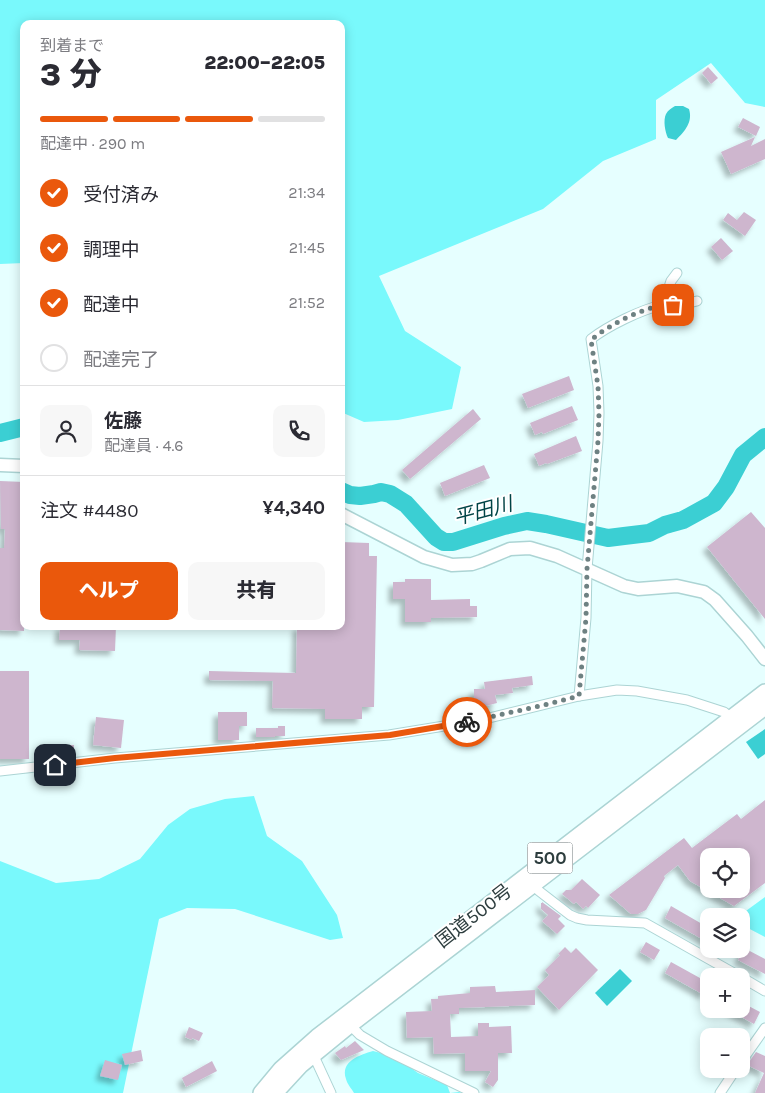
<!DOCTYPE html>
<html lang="ja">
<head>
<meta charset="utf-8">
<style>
	body { margin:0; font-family:Karla,"Noto Sans JP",sans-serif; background:#f7f7f7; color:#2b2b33; height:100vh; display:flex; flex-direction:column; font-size:19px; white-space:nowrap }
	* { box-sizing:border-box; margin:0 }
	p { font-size:16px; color:#7c7c81 }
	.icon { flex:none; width:28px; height:28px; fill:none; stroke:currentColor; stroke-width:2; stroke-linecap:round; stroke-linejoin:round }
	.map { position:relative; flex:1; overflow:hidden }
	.panel { position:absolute; left:20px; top:20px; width:325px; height:610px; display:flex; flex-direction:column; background:#fff; border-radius:10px; box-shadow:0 2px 12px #0003 }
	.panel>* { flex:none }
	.controls { position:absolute; left:700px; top:848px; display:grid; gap:10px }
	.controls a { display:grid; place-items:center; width:50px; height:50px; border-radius:10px; background:#fff; box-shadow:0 2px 12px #0003; font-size:25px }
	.pin { position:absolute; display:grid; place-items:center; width:42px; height:42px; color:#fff; margin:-21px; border-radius:10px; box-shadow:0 2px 8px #0006 }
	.courier { position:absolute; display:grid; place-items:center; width:50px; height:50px; margin:-25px; border:4px solid #ea580c; border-radius:50%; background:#fff; color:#222; box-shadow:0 1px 6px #0007 }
	.headline em { font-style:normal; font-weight:800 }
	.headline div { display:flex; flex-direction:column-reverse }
	.headline { display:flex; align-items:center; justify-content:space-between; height:85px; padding:0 20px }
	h1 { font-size:32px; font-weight:800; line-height:38px }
	.bar { display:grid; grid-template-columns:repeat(4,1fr); gap:8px 5px; align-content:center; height:60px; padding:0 20px }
	.bar i { height:6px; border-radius:4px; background:#e1e1e2 }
	.bar .current { background:#ea580c }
	.bar p { grid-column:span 4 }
	.line { display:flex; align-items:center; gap:12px; padding:0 20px; border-top:1px solid #e1e1e2 }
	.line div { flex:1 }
	.round { display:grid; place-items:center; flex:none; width:52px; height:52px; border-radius:10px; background:#f7f7f7 }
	ol { padding:0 20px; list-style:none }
	li { display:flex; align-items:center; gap:15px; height:55px }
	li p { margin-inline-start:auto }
	li .icon { padding:5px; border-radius:50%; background:#ea580c; color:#fff; stroke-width:4 }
	li:last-child { color:#7c7c81 }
	li i { width:28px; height:28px; border:2px solid #e1e1e2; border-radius:50% }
	.cta { display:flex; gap:10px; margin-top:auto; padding:10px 20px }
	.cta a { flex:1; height:58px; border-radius:10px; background:#ea580c; color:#fff; font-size:20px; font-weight:800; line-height:58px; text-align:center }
	.cta a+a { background:#f7f7f7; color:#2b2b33 }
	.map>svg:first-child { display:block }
	.green { fill:#79f9fc }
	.water { fill:#3bcfd3 }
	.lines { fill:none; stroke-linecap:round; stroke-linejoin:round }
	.river { stroke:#3bcfd3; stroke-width:18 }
	.building { fill:#ceb6ce; fill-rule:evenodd; filter:url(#shadow) }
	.street-casing { stroke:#acd4d4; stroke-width:11 }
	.secondary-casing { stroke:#acd4d4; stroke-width:15 }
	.highway-casing { stroke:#acd4d4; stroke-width:18 }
	.street { stroke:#fff; stroke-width:9 }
	.secondary { stroke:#fff; stroke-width:12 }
	.highway { stroke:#fff; stroke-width:15 }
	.done { stroke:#6e8182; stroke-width:5; stroke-dasharray:0 9 }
	.route { stroke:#ea580c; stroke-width:6 }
	.labels { text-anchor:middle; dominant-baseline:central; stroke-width:4; stroke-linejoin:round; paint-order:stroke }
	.shield { fill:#fff; stroke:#6c7778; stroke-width:1 }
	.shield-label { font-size:18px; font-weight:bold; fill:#2d3d3e }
	.street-label { font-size:19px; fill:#2d3d3e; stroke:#fff }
	.water-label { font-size:20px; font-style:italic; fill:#004446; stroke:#fff }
</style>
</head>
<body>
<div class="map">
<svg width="765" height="1093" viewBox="0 0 765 1093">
	<defs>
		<filter id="shadow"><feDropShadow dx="-4.5" dy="4.5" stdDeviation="2.5" flood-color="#0004"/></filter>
	</defs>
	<rect width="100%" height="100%" fill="#e6ffff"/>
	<g class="green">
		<path d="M0,0H765V107L745,103L711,63L656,100V139L603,161L543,209L379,276L405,331L461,367L452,409L398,420L364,422L341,412V24H24V263L0,264Z"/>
		<path d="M254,796L267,836L302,861L337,915L343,938L330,940L235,909L187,908L159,919L123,1093H0V861L56,883L99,879L140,859L168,825L190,809L225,799Z"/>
		<path d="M765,897V937L744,926L741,923V916H739Z"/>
		<path d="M373,1051L381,1053L392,1059L404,1063L418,1073L447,1085L450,1093L459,1092L462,1093H354C352,1089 347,1084 346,1079C340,1061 360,1055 373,1051Z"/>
	</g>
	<g class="water">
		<path d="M675,106H683L689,109C693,122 685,131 676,140L668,138C665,132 663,120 666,114C668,110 672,108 675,106Z"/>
		<path d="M765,729V754L758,759L746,742Z"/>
		<path d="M620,969L632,981L607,1006L595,993Z"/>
	</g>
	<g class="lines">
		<g class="river">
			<path d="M0,433L24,427"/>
			<path d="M341,491L350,495L360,496L374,494L381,492L390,494L406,504L436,537L444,542H453L504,526L527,521L546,524L608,538L624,536L649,533L665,525L683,520L714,503L726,487L743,455L765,437"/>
		</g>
	</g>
	<g class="building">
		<path d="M708,67L718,78L711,84L702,73Z"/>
		<path d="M743,118L760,127L756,136L738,127Z"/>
		<path d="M755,137L751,146L765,139V159L731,174L721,152Z"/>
		<path d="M744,212L756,220L745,236L723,220L728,213L737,220Z"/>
		<path d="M721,238L733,251L722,260L711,247Z"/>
		<path d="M569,376L574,390L528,408L522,394Z"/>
		<path d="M572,406L578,420L543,434L542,432L535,435L530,423Z"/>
		<path d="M473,409L481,419L410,479L402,470Z"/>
		<path d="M576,436L582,451L547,464L546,463L539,466L534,454Z"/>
		<path d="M484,465L490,478L445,496L440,483Z"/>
		<path d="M0,481L24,482V631L0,630V548H4L5,529H1Z"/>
		<path d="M751,512L765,528V619L707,547Z"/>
		<path d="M341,542L369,543V556H377L374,707H362V719H325V709L272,708L273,681L209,680V671L296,673L297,626H341Z"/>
		<path d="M405,579H431V600L470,599V606H477V617L431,618V622H405V599H393V582H405Z"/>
		<path d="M60,626H116L115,651L79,650L80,640H59Z"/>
		<rect x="0" y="671" width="29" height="88"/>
		<path d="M532,676L533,685L512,688L513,693L495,695L497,703L474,709V689H485L484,682Z"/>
		<path d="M218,712H247V726H239V740H218Z"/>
		<path d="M96,717L124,720L121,748L93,745Z"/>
		<path d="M278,726H285V736H275V737H256V728H278Z"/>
		<path d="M57,745H74V753H67V755H57Z"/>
		<path d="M765,800V883L734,906L690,881L678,865L664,876L665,878L646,910L638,914H631L609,895L684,838L692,848L737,814L741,819ZM709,856H741V889H709Z"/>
		<path d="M582,879L600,895L588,908L586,906L583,909L576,902L574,904L562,894L566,890H571Z"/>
		<path d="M542,902L561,916L558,919L565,926L557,934L542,921L548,915L541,909V903H542Z"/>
		<path d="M671,906L709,928V943L665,918Z"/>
		<path d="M646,942L660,950L654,960L640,952Z"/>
		<path d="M565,947L571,953L576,948L598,970L559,1010L537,987L549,975L545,970L560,955L558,954Z"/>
		<path d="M744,948L765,959V974L738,960Z"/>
		<path d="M671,962L709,983V986L704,995L665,973Z"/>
		<path d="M495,986L496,992L535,990V1005L459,1008V1014H450L451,1037L478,1036V1023H489V1027L511,1026L512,1053H498V1080L493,1087L485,1082L491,1071H465V1053L434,1054L433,1037L407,1038L406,1012L432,1011L431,999H438V996L470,993V987Z"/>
		<path d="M741,1002L760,1012L754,1024L727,1009H741Z"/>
		<path d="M189,1027L203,1033L199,1041L192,1038V1040L185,1037Z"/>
		<path d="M355,1041L364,1050L341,1060L335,1053L345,1046L346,1048Z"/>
		<path d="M141,1050L143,1061L125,1065L122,1054Z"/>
		<path d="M756,1052L765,1056V1093H755L764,1073L747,1065Z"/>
		<path d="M105,1060L122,1065L118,1080L100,1076Z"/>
		<path d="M212,1061L217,1071L186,1087L182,1078Z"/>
	</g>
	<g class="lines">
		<defs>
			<g id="street">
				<path d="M663,305L671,281L677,273"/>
				<path d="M579,696L586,618L587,569L598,441L599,413L598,386L591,339C608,326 640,310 662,305C666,304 670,305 674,305C682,304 689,303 697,301"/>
				<path d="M0,771L115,758L389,735L438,727L489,718L579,696L617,690L637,691L687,700L724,712L731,718"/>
				<path d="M531,882L539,891L570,915L577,918L587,920L645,923L739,976"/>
				<path d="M741,977L765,991"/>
				<path d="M350,1025L360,1035L387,1051L474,1093"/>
				<path d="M313,1054L331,1093"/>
				<path d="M741,1062L765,1028"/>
				<path d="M720,1093L736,1069"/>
			</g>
			<g id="secondary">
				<path d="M0,465L24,466"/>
				<path d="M341,514L424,557L452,565L472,564L481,561L510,549L530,548L557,556L624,586L638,589L677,586L704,592L715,600L747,636L765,659"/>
			</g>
			<g id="highway">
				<path d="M261,1093L281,1069L317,1037L765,692"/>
				<path d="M275,1093L301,1065L350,1025L765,707"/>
			</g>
		</defs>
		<use href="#street" class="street-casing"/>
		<use href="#secondary" class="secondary-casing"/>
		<use href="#highway" class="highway-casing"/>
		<use href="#street" class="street"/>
		<use href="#secondary" class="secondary"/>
		<use href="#highway" class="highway"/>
	</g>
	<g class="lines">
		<path class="done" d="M467,722L540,706L579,696L586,618L587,569L598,441L599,414L598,386L591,340C610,324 648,304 673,305"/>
		<path class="route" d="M55,765L115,758L390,735L467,722"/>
	</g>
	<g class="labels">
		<rect class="shield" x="527.5" y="842.5" width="45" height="31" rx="4"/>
		<g class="shield-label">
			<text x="550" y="858">500</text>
		</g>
		<g class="street-label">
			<text transform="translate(474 916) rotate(-38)">国道500号</text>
		</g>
		<g class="water-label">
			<text transform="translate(483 511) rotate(-15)">平田川</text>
		</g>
	</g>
</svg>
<div class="controls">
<a><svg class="icon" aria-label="locate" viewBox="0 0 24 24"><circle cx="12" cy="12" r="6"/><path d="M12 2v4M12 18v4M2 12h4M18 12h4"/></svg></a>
<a><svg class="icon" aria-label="layers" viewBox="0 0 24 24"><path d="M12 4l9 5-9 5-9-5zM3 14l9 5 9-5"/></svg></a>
<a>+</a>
<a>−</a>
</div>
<div class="pin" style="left:673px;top:305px;background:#ea580c"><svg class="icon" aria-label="bag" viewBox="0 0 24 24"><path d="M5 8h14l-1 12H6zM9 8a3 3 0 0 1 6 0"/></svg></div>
<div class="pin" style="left:55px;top:765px;background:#1f2937"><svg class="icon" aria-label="home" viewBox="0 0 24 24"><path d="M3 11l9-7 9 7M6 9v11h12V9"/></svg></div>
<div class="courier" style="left:467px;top:722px"><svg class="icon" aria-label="bike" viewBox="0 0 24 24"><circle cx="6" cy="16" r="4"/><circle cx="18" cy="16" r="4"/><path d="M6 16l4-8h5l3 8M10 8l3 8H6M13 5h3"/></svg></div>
<section class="panel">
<div class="headline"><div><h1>3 分</h1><p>到着まで</p></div><em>22:00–22:05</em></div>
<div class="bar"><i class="current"></i><i class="current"></i><i class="current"></i><i></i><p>配達中 · 290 m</p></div>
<ol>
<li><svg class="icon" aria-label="check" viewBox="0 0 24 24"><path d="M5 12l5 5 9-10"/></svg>受付済み<p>21:34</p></li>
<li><svg class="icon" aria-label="check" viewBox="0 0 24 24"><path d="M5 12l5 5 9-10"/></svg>調理中<p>21:45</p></li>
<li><svg class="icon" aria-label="check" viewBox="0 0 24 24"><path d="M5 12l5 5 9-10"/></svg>配達中<p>21:52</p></li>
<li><i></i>配達完了</li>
</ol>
<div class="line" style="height:90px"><a class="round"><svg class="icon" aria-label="person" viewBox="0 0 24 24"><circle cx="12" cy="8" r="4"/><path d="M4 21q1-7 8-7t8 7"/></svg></a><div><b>佐藤</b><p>配達員 · 4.6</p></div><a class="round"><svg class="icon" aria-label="phone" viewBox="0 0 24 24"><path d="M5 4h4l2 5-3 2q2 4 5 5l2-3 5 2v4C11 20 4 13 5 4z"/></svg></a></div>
<div class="line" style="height:65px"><div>注文 #4480</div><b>¥4,340</b></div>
<div class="cta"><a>ヘルプ</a><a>共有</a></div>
</section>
</div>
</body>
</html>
